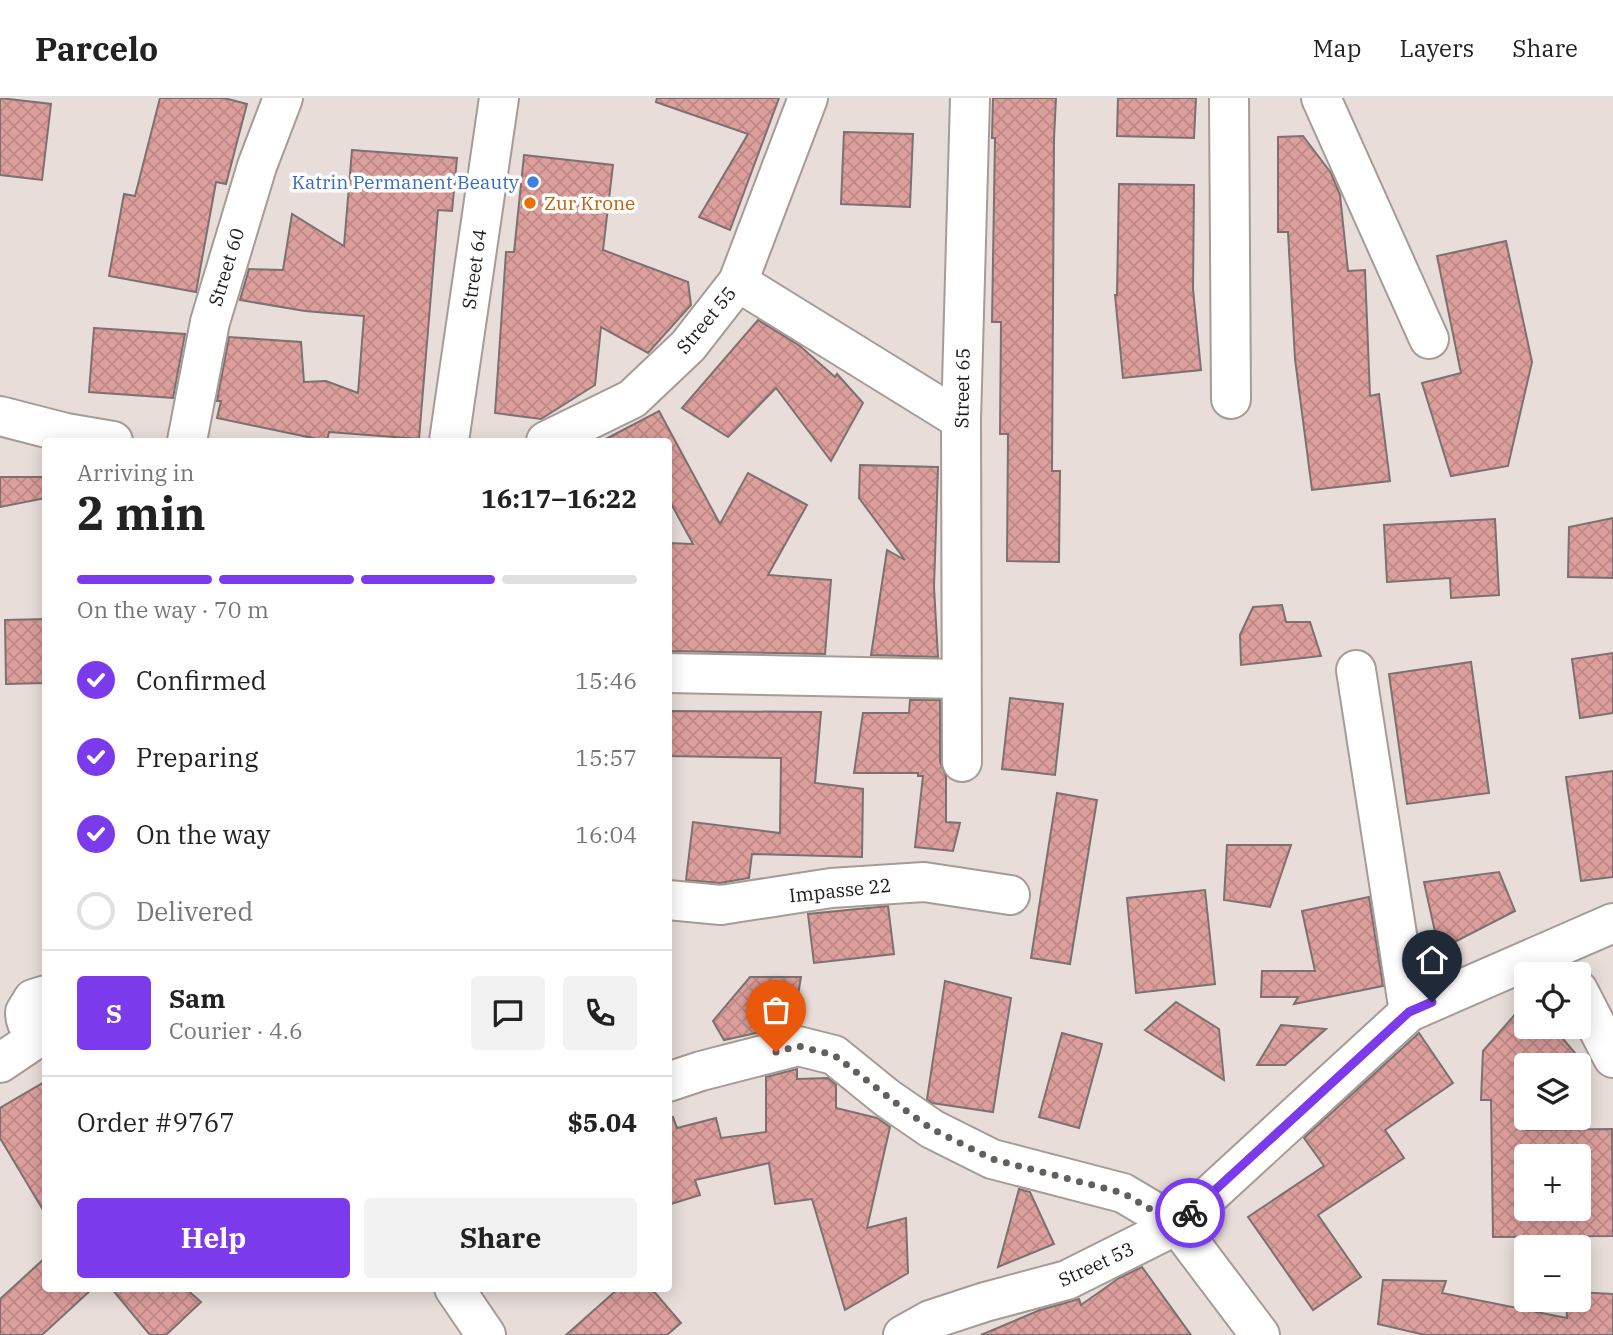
<!DOCTYPE html>
<html lang="en">
<head>
<meta charset="utf-8">
<style>
	body { margin:0; font-family:"IBM Plex Serif",serif; background:#f2f2f2; color:#222; height:100vh; display:flex; flex-direction:column; font-size:26px; white-space:nowrap }
	* { box-sizing:border-box; margin:0 }
	p { font-size:23px; color:#767676 }
	.icon { flex:none; width:38px; height:38px; fill:none; stroke:currentColor; stroke-width:2; stroke-linecap:round; stroke-linejoin:round }
	.map { position:relative; flex:1; overflow:hidden }
	.panel { position:absolute; left:42px; top:340px; width:630px; height:854px; display:flex; flex-direction:column; background:#fff; border-radius:7px; box-shadow:0 4px 18px #0003 }
	.panel>* { flex:none }
	.fabs { position:absolute; left:1514px; top:864px; display:grid; gap:14px }
	.fabs a { display:grid; place-items:center; width:77px; height:77px; border-radius:7px; background:#fff; box-shadow:0 4px 18px #0003; font-size:35px }
	.pin { position:absolute; display:grid; place-items:center; width:60px; height:60px; color:#fff; margin:-72px -30px; border-radius:50% 50% 50% 0; rotate:-45deg; box-shadow:0 0 7px #0007 }
	.pin .icon { rotate:45deg }
	.courier { position:absolute; display:grid; place-items:center; width:70px; height:70px; margin:-35px; border:5px solid #7c3aed; border-radius:50%; background:#fff; color:#222; box-shadow:0 2px 9px #0007 }
	.overview em { font-style:normal; font-weight:700 }
	.overview div { display:flex; flex-direction:column-reverse }
	.overview { display:flex; align-items:center; justify-content:space-between; height:119px; padding:0 35px }
	h1 { font-size:46px; font-weight:700; line-height:52px }
	.bar { display:grid; grid-template-columns:repeat(4,1fr); gap:10px 7px; align-content:center; height:84px; padding:0 35px }
	.bar i { height:9px; border-radius:5px; background:#e0e0e0 }
	.bar .current { background:#7c3aed }
	.bar p { grid-column:span 4 }
	.line { display:flex; align-items:center; gap:18px; padding:0 35px; border-top:2px solid #e0e0e0 }
	.line div { flex:1 }
	.round { display:grid; place-items:center; flex:none; width:74px; height:74px; border-radius:7px; background:#f2f2f2 }
	ol { padding:0 35px; list-style:none }
	li { display:flex; align-items:center; gap:21px; height:77px }
	li p { margin-inline-start:auto }
	li .icon { padding:7px; border-radius:50%; background:#7c3aed; color:#fff; stroke-width:4 }
	li:last-child { color:#767676 }
	li i { width:38px; height:38px; border:4px solid #e0e0e0; border-radius:50% }
	.primary-button { display:flex; gap:14px; margin-top:auto; padding:14px 35px }
	.primary-button a { flex:1; height:80px; border-radius:7px; background:#7c3aed; color:#fff; font-size:28px; font-weight:700; line-height:80px; text-align:center }
	.primary-button a+a { background:#f2f2f2; color:#222 }
	header { display:flex; align-items:center; gap:42px; box-sizing:border-box; height:98px; padding:0 35px; background:#fff; border-bottom:2px solid #e0e0e0 }
	header strong { font-size:33px }
	nav { display:flex; gap:38px; margin-inline-start:auto; font-size:24px }
	.map>svg:first-child { display:block }
	.building { fill:url(#building-cross-hatch); stroke:#7c7170; stroke-width:2; fill-rule:evenodd }
	.lines { fill:none; stroke-linecap:round; stroke-linejoin:round }
	.minor-casing { stroke:#a59b97; stroke-width:42 }
	.minor { stroke:#fff; stroke-width:38 }
	.done { stroke:#645e5c; stroke-width:7; stroke-dasharray:0 12.6 }
	.route { stroke:#7c3aed; stroke-width:9 }
	.shop-dot { fill:#3f7fe0; stroke:#fff; stroke-width:2.5 }
	.food-dot { fill:#e8710a; stroke:#fff; stroke-width:2.5 }
	.labels { text-anchor:middle; dominant-baseline:central; stroke-width:7; stroke-linejoin:round; paint-order:stroke }
	.shop-label { font-size:19px; fill:#366cbe; stroke:#fff; text-anchor:end }
	.food-label { font-size:19px; fill:#c56008; stroke:#fff; text-anchor:start }
	.street-label { font-size:19px; fill:#1d1a18; stroke:#fff }
</style>
</head>
<body>
<header>
<strong>Parcelo</strong>
<nav><a>Map</a><a>Layers</a><a>Share</a></nav>
</header>
<div class="map">
<svg width="1613" height="1237" viewBox="0 0 1613 1237">
	<defs>
		<pattern id="building-cross-hatch" width="8" height="8" patternUnits="userSpaceOnUse" patternTransform="scale(1.75)"><rect width="8" height="8" fill="#dd9f9c"/><path d="M0 0l8 8M0 8l8-8" fill="none" stroke="#bd8886"/></pattern>
	</defs>
	<rect width="100%" height="100%" fill="#e8ddd9"/>
	<g class="building">
		<path d="M0,0L51,6L42,82L0,77Z"/>
		<path d="M160,0H224L247,6L226,86L216,84L196,194L109,178L124,96L135,98Z"/>
		<path d="M657,0H779L730,132L699,119L748,36L656,4Z"/>
		<path d="M993,0H1056L1054,41L1052,373H1060L1059,464L1007,463L1008,336H1000L1001,224H992L995,40H992Z"/>
		<path d="M1118,0H1196L1194,40L1117,38Z"/>
		<path d="M844,34L913,36L910,109L841,106Z"/>
		<path d="M1303,38L1331,75L1340,97L1348,173L1365,172L1370,298L1379,296L1390,383L1312,392L1295,261L1288,134H1278V39Z"/>
		<path d="M352,52L457,60L452,113L438,112L419,341L329,334L327,343L217,320L221,303H217L229,239L301,244L304,284L326,283L358,295L364,218L305,213L240,202L249,171L283,172L292,116L344,148Z"/>
		<path d="M524,57L613,67L603,152L688,184L691,207L648,255L601,229L595,287L541,321L495,315L506,154H514Z"/>
		<path d="M1119,86L1194,87L1193,191L1201,272L1123,280L1115,197H1117Z"/>
		<path d="M1506,143L1532,264L1508,368L1451,378L1422,285L1461,275L1437,158Z"/>
		<path d="M758,222L800,248L835,279L837,276L863,305L831,363L776,290L728,339L682,310Z"/>
		<path d="M94,230L185,236L173,300L89,294Z"/>
		<path d="M659,313L720,426L748,375L807,407L768,477L831,482L825,556L668,553V445L693,446L668,400V343H602Z"/>
		<path d="M860,367L938,369L934,489L938,559L871,557L887,452L905,462L859,400Z"/>
		<path d="M0,379H46V400L0,409Z"/>
		<path d="M1613,420V480L1568,479L1569,429Z"/>
		<path d="M1495,421L1499,497L1451,500L1450,480L1387,484L1384,427Z"/>
		<path d="M1282,507L1286,524H1310L1321,558L1241,567L1240,537L1253,509Z"/>
		<path d="M46,521V585L6,586L5,522Z"/>
		<path d="M1613,555V615L1580,620L1572,561Z"/>
		<path d="M1471,564L1489,695L1407,706L1389,576Z"/>
		<path d="M1010,600L1063,606L1055,677L1002,671Z"/>
		<path d="M910,602H940V664L946,678V724L960,725L953,753L915,749L923,678H918V675H854L863,615H909Z"/>
		<path d="M668,613L821,614L815,685L863,691L862,759L752,756L749,780L720,785L686,782L693,724L780,735L781,660L668,658Z"/>
		<path d="M1613,673V779L1581,783L1566,679Z"/>
		<path d="M1057,695L1097,702L1070,866L1031,860Z"/>
		<path d="M1227,747H1291L1270,809L1224,802Z"/>
		<path d="M1499,774L1515,813L1439,852L1424,784Z"/>
		<path d="M1205,792L1215,886L1136,895L1127,800Z"/>
		<path d="M1369,799L1383,888L1294,906L1298,899H1261L1262,873H1315L1302,813Z"/>
		<path d="M888,808L894,856L814,865L808,816Z"/>
		<path d="M750,879H801L793,927L724,942L713,923Z"/>
		<path d="M945,883L1011,900L993,1014L932,1005L927,1001Z"/>
		<path d="M1176,904L1219,931L1224,982L1145,932Z"/>
		<path d="M1526,904V929H1553L1586,968H1526V1032L1612,1031L1613,1138L1493,1139L1491,1002H1481L1483,953ZM1526,1059H1578V1111H1526Z"/>
		<path d="M1281,927L1326,931L1285,967H1257Z"/>
		<path d="M1062,935L1102,946L1079,1030L1039,1019Z"/>
		<path d="M1419,935L1453,985L1385,1032L1404,1060L1318,1117L1361,1179L1313,1212L1248,1119L1324,1068L1304,1040Z"/>
		<path d="M797,971V981L828,980L836,987V1010L877,1020L890,1029L867,1130L906,1120L908,1175L845,1212L812,1101L775,1106L769,1065L695,1082L700,1097L668,1107V1019H673L677,1030L716,1020L721,1040L766,1034V979Z"/>
		<path d="M46,983V1117L0,1040V1010Z"/>
		<path d="M1019,1091L1030,1094L1054,1146L998,1169Z"/>
		<path d="M46,1159V1190H93L42,1237H0V1201Z"/>
		<path d="M1142,1169L1191,1237H981L1040,1212L1079,1201L1081,1207L1119,1180Z"/>
		<path d="M1383,1182L1446,1183L1442,1195L1567,1220L1566,1202H1578V1194L1613,1196V1237H1425L1378,1226Z"/>
		<path d="M111,1190H185L201,1204L166,1237H150Z"/>
		<path d="M619,1190H651L681,1225L667,1237H566Z"/>
	</g>
	<g class="lines">
		<defs>
			<g id="minor">
				<path d="M1229,0L1231,301"/>
				<path d="M1321,0L1429,241"/>
				<path d="M738,184L961,322"/>
				<path d="M0,318L66,335L113,343"/>
				<path d="M187,343L210,224L257,68L283,0"/>
				<path d="M449,343L499,0"/>
				<path d="M546,343L632,301L688,248L738,184L808,0"/>
				<path d="M1356,572L1409,914"/>
				<path d="M668,575L960,581"/>
				<path d="M962,664L961,322L970,0"/>
				<path d="M668,802L721,807L831,790L924,784L1010,797"/>
				<path d="M1578,892L1613,960"/>
				<path d="M46,897L33,901L25,914C25,927 32,937 46,938"/>
				<path d="M0,965L40,938"/>
				<path d="M668,984L701,973L798,948L834,957L887,1000L932,1031L992,1061L1123,1095L1177,1127L1260,1237"/>
				<path d="M454,1190L486,1237"/>
				<path d="M903,1237L930,1222L985,1204L1067,1182L1177,1127L1409,914L1613,825"/>
			</g>
		</defs>
		<use href="#minor" class="minor-casing"/>
		<use href="#minor" class="minor"/>
	</g>
	<g class="lines">
		<path class="done" d="M776,954L798,948L834,957L909,1015L932,1031L992,1061L1123,1095L1177,1127L1190,1115"/>
		<path class="route" d="M1190,1115L1409,914L1432,904"/>
	</g>
	<circle class="shop-dot" cx="533" cy="84" r="7"/>
	<circle class="food-dot" cx="530" cy="105" r="7"/>
	<g class="labels">
		<g class="shop-label">
			<text x="519" y="84">Katrin Permanent Beauty</text>
		</g>
		<g class="food-label">
			<text x="544" y="105">Zur Krone</text>
		</g>
		<g class="street-label">
			<text transform="translate(226 169) rotate(-73)">Street 60</text>
			<text transform="translate(474 171) rotate(-82)">Street 64</text>
			<text transform="translate(706 222) rotate(-50)">Street 55</text>
			<text transform="translate(962 290) rotate(-89)">Street 65</text>
			<text transform="translate(840 792) rotate(-6)">Impasse 22</text>
			<text transform="translate(1096 1166) rotate(-25)">Street 53</text>
		</g>
	</g>
</svg>
<div class="fabs">
<a><svg class="icon" aria-label="locate" viewBox="0 0 24 24"><circle cx="12" cy="12" r="6"/><path d="M12 2v4M12 18v4M2 12h4M18 12h4"/></svg></a>
<a><svg class="icon" aria-label="layers" viewBox="0 0 24 24"><path d="M12 4l9 5-9 5-9-5zM3 14l9 5 9-5"/></svg></a>
<a>+</a>
<a>−</a>
</div>
<div class="pin" style="left:776px;top:954px;background:#ea580c"><svg class="icon" aria-label="bag" viewBox="0 0 24 24"><path d="M5 8h14l-1 12H6zM9 8a3 3 0 0 1 6 0"/></svg></div>
<div class="pin" style="left:1432px;top:904px;background:#1f2937"><svg class="icon" aria-label="home" viewBox="0 0 24 24"><path d="M3 11l9-7 9 7M6 9v11h12V9"/></svg></div>
<div class="courier" style="left:1190px;top:1115px"><svg class="icon" aria-label="bike" viewBox="0 0 24 24"><circle cx="6" cy="16" r="4"/><circle cx="18" cy="16" r="4"/><path d="M6 16l4-8h5l3 8M10 8l3 8H6M13 5h3"/></svg></div>
<section class="panel">
<div class="overview"><div><h1>2 min</h1><p>Arriving in</p></div><em>16:17–16:22</em></div>
<div class="bar"><i class="current"></i><i class="current"></i><i class="current"></i><i></i><p>On the way · 70 m</p></div>
<ol>
<li><svg class="icon" aria-label="check" viewBox="0 0 24 24"><path d="M5 12l5 5 9-10"/></svg>Confirmed<p>15:46</p></li>
<li><svg class="icon" aria-label="check" viewBox="0 0 24 24"><path d="M5 12l5 5 9-10"/></svg>Preparing<p>15:57</p></li>
<li><svg class="icon" aria-label="check" viewBox="0 0 24 24"><path d="M5 12l5 5 9-10"/></svg>On the way<p>16:04</p></li>
<li><i></i>Delivered</li>
</ol>
<div class="line" style="height:126px"><b class="round" style="background:#7c3aed;color:#fff">S</b><div><b>Sam</b><p>Courier · 4.6</p></div><a class="round"><svg class="icon" aria-label="chat" viewBox="0 0 24 24"><path d="M4 5h16v11H9l-5 4z"/></svg></a><a class="round"><svg class="icon" aria-label="phone" viewBox="0 0 24 24"><path d="M5 4h4l2 5-3 2q2 4 5 5l2-3 5 2v4C11 20 4 13 5 4z"/></svg></a></div>
<div class="line" style="height:91px"><div>Order #9767</div><b>$5.04</b></div>
<div class="primary-button"><a>Help</a><a>Share</a></div>
</section>
</div>
</body>
</html>
